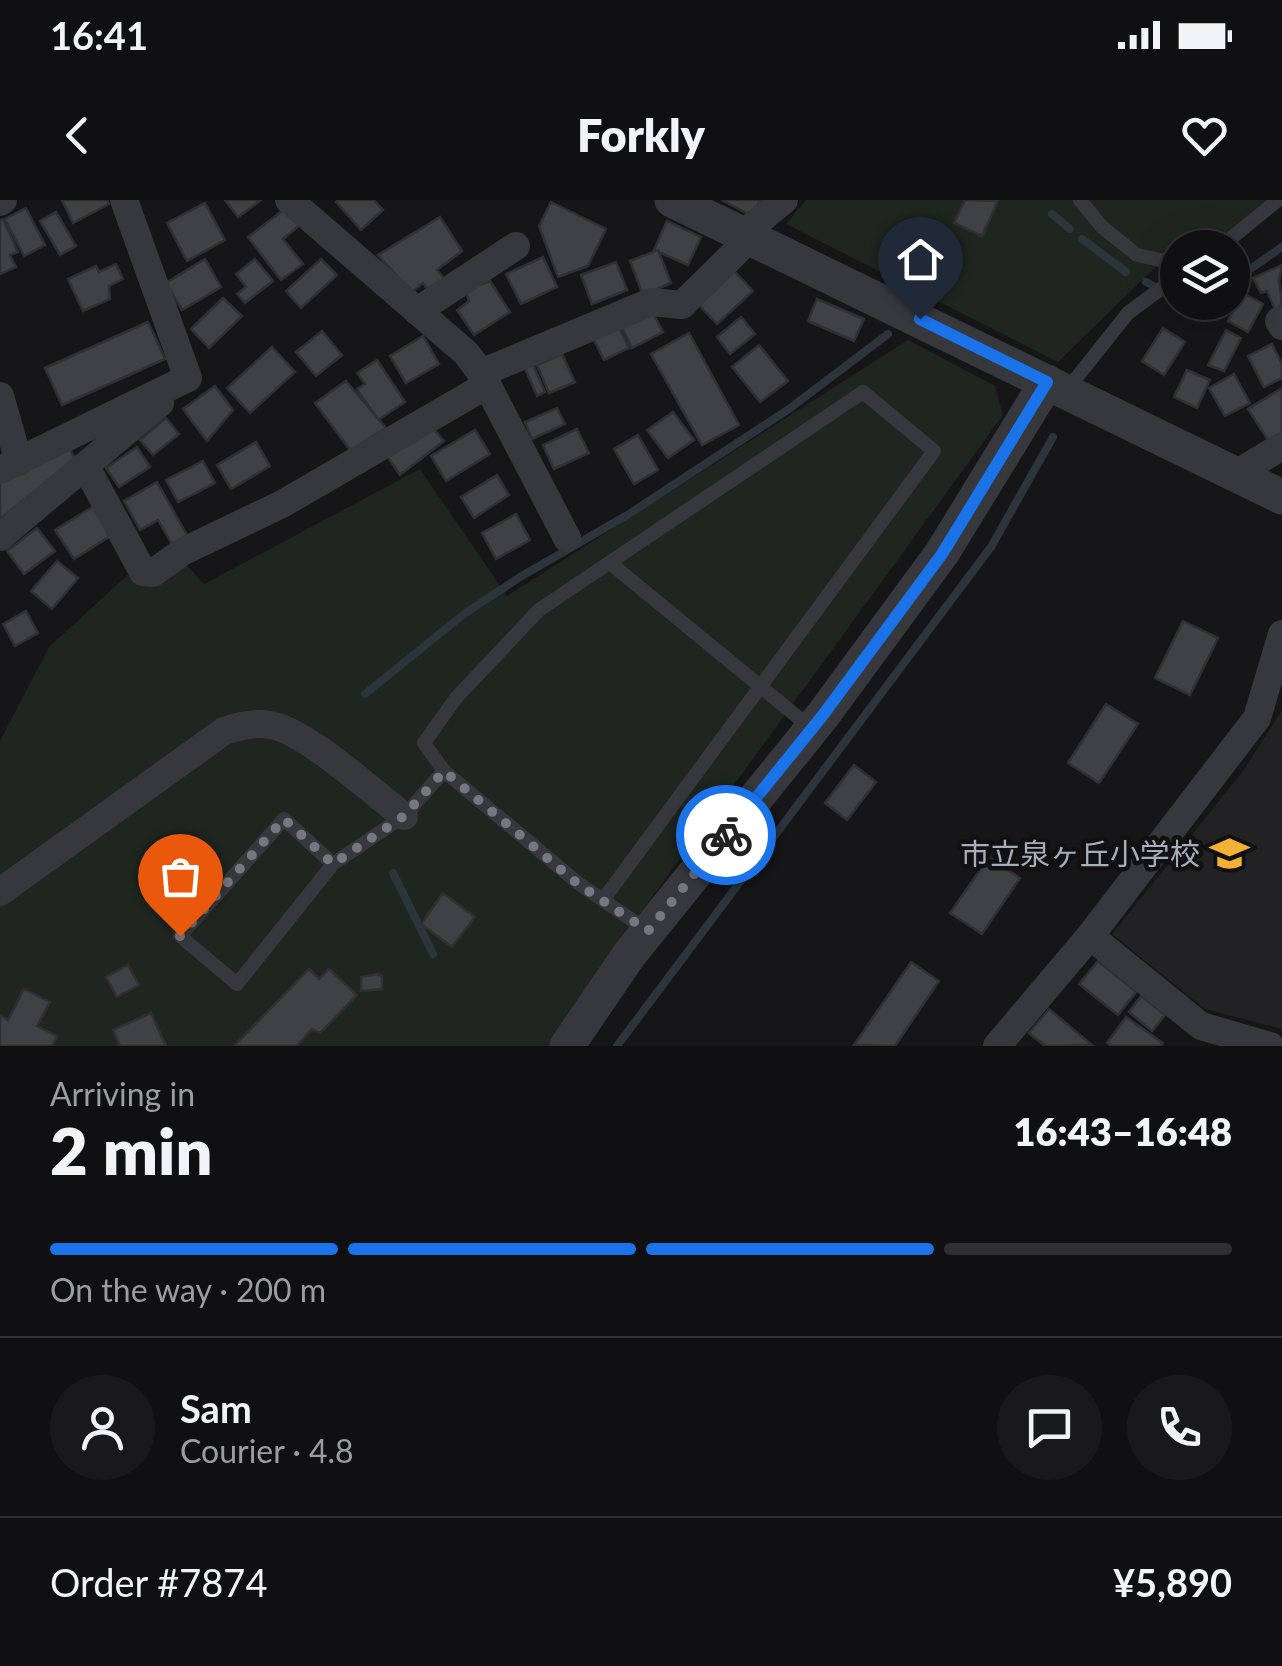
<!DOCTYPE html>
<html lang="en">
<head>
<meta charset="utf-8">
<style>
	body { margin:0; font-family:Lato,"Noto Sans JP",sans-serif; background:#19191b; color:#f1f3f6; height:100vh; display:flex; flex-direction:column; font-size:38px; white-space:nowrap }
	* { box-sizing:border-box; margin:0 }
	p { font-size:32px; color:#9c9d9f }
	.icon { flex:none; width:55px; height:55px; fill:none; stroke:currentColor; stroke-width:2; stroke-linecap:round; stroke-linejoin:round }
	.map { position:relative; height:846px; overflow:hidden }
	.side { display:flex; flex-direction:column; background:#101012; flex:1 }
	.side>* { flex:none }
	.tools { position:absolute; left:1160px; top:30px; display:grid; gap:20px }
	.tools a { display:grid; place-items:center; width:90px; height:90px; border-radius:50%; background:#101012; box-shadow:0 10px 40px #0002,0 0 0 2px #303032; font-size:50px }
	.pin { position:absolute; display:grid; place-items:center; width:85px; height:85px; color:#fff; margin:-102px -42px; border-radius:50% 50% 50% 0; rotate:-45deg; box-shadow:0 0 10px #0007 }
	.pin .icon { rotate:45deg }
	.courier { position:absolute; display:grid; place-items:center; width:100px; height:100px; margin:-50px; border:8px solid #1a73e8; border-radius:50%; background:#fff; color:#222; box-shadow:0 2px 12px #0007 }
	.summary em { font-style:normal; font-weight:800 }
	.summary div { display:flex; flex-direction:column-reverse }
	.summary { display:flex; align-items:center; justify-content:space-between; height:170px; padding:0 50px }
	h1 { font-size:65px; font-weight:800; line-height:75px }
	.bar { display:grid; grid-template-columns:repeat(4,1fr); gap:15px 10px; align-content:center; height:120px; padding:0 50px }
	.bar i { height:12px; border-radius:8px; background:#303032 }
	.bar .on { background:#1a73e8 }
	.bar p { grid-column:span 4 }
	.line { display:flex; align-items:center; gap:25px; padding:0 50px; border-top:2px solid #303032 }
	.line div { flex:1 }
	.round { display:grid; place-items:center; flex:none; width:105px; height:105px; border-radius:52px; background:#19191b }
	.status { display:flex; justify-content:space-between; align-items:center; height:70px; padding:0 50px; background:#101012; direction:ltr }
	.status svg { height:28px; fill:currentColor }
	header { display:flex; justify-content:space-between; align-items:center; height:130px; padding:0 50px; background:#101012; font-size:45px; font-weight:800 }
	.map>svg:first-child { display:block }
	.built { fill:#222225 }
	.green { fill:#1e261f }
	.lines { fill:none; stroke-linecap:round; stroke-linejoin:round }
	.stream { stroke:#2c353c; stroke-width:8 }
	.building { fill:#404145; stroke:#303034; stroke-width:2.5 }
	.service { stroke:#37383d; stroke-width:14 }
	.minor { stroke:#37383d; stroke-width:28 }
	.tertiary { stroke:#37383d; stroke-width:35 }
	.done { stroke:#757880; stroke-width:10; stroke-dasharray:0 18 }
	.route { stroke:#1a73e8; stroke-width:12 }
	.labels { text-anchor:middle; dominant-baseline:central; stroke-width:9; stroke-linejoin:round; paint-order:stroke }
	.poi-label { font-size:30px; fill:#a8adb8; stroke:#111113; text-anchor:end }
</style>
</head>
<body>
<div class="status"><b>16:41</b><svg viewBox="0 0 49 12"><path d="M0 12V9h3v3zM5 12V6h3v6zM10 12V3h3v9zM15 12V0h3v12zM26 1h20v11H26zM47 4h2v5h-2z"/></svg></div>
<header><svg class="icon" aria-label="back" viewBox="0 0 24 24"><path d="M15 5l-7 7 7 7"/></svg>Forkly<svg class="icon" aria-label="heart" viewBox="0 0 24 24"><path d="M12 20l-8-8c-3-5 5-10 8-4 3-6 11-1 8 4z"/></svg></header>
<div class="map">
<svg width="1282" height="846" viewBox="0 0 1282 846">
	<rect width="100%" height="100%" fill="#161618"/>
	<path class="built" d="M1282,510V829L1205,809L1112,734L1243,571Z"/>
	<g class="green">
		<path d="M806,0H1271L1213,47L1178,48L1172,51L1058,162L786,24Z"/>
		<path d="M908,140L995,186L1003,215L578,799L550,846H0V541L49,447L132,371L183,361L204,384L420,269L507,396Z"/>
	</g>
	<g class="lines">
		<g class="stream">
			<path d="M1052,14L1070,29"/>
			<path d="M1082,39L1126,72"/>
			<path d="M1146,82L1156,87"/>
			<path d="M1232,86L1236,79L1282,47"/>
			<path d="M1191,102L1218,113L1223,102"/>
			<path d="M365,494L464,414L520,377L629,314L789,209L888,134"/>
			<path d="M393,673L433,754"/>
			<path d="M617,846L991,347L1053,237"/>
		</g>
	</g>
	<g class="building">
		<path d="M62,0H107L109,4L73,23Z"/>
		<path d="M225,0H261L238,17Z"/>
		<path d="M338,0H374L383,10L361,30L336,2Z"/>
		<path d="M722,0H760L752,16Z"/>
		<path d="M965,0L998,1L982,36L954,23Z"/>
		<path d="M551,2L606,29L588,66L558,77L539,26Z"/>
		<path d="M205,3L225,40L187,61L167,23Z"/>
		<path d="M26,8L45,45L24,56L5,19Z"/>
		<path d="M286,8L305,21L283,39L303,64L281,80L248,37Z"/>
		<path d="M56,12L76,46L60,55L40,21Z"/>
		<path d="M440,17L462,51L437,70L448,83L432,95L423,83L412,92L378,55Z"/>
		<path d="M3,19L18,52L10,55L16,67L0,74V20Z"/>
		<path d="M667,21L701,37L688,65L654,50Z"/>
		<path d="M658,50L671,83L643,95L630,61Z"/>
		<path d="M543,57L557,87L521,104L506,74Z"/>
		<path d="M205,59L221,87L182,110L166,83Z"/>
		<path d="M255,59L273,81L245,103L237,94L246,87L236,74Z"/>
		<path d="M321,59L337,75L301,108L286,91Z"/>
		<path d="M616,62L627,90L592,104L581,75Z"/>
		<path d="M116,64L123,79L109,86L110,99L83,111L68,79L96,66L99,72Z"/>
		<path d="M1282,65L1279,81L1282,105L1275,109L1267,91L1261,93L1253,78Z"/>
		<path d="M734,71L753,91L717,124L698,104Z"/>
		<path d="M490,81L510,112L474,135L457,110L469,101L465,90Z"/>
		<path d="M1243,93L1263,104L1248,132L1228,121Z"/>
		<path d="M223,98L242,116L209,148L191,129Z"/>
		<path d="M817,99L864,119L854,141L808,121Z"/>
		<path d="M651,109L663,132L632,148L620,124Z"/>
		<path d="M741,117L755,134L730,154L717,137Z"/>
		<path d="M148,122L165,159L62,205L45,168Z"/>
		<path d="M618,126L629,148L604,160L593,138Z"/>
		<path d="M1163,128L1185,142L1164,175L1142,161Z"/>
		<path d="M1226,130L1241,138L1224,171L1208,165Z"/>
		<path d="M322,131L342,155L316,176L296,152Z"/>
		<path d="M689,133L739,225L702,245L651,154Z"/>
		<path d="M423,136L439,164L406,183L390,156Z"/>
		<path d="M1272,144L1282,164V178L1264,187L1248,156Z"/>
		<path d="M759,145L788,181L760,202L732,167Z"/>
		<path d="M272,147L295,172L250,213L227,188Z"/>
		<path d="M562,154L575,182L549,193L537,165Z"/>
		<path d="M377,160L405,202L378,220L357,189L365,184L357,173Z"/>
		<path d="M533,164L545,192L537,196L525,168Z"/>
		<path d="M1187,170L1210,180L1197,208L1174,197Z"/>
		<path d="M1234,174L1250,203L1225,216L1209,188Z"/>
		<path d="M346,181L386,228L350,250L315,203Z"/>
		<path d="M215,186L233,210L207,241L183,209Z"/>
		<path d="M1282,188V240L1272,246L1248,209Z"/>
		<path d="M557,208L565,224L532,239L525,222Z"/>
		<path d="M673,212L694,240L668,258L647,230Z"/>
		<path d="M166,218L179,234L153,255L140,240Z"/>
		<path d="M431,226L444,241L400,275L385,253Z"/>
		<path d="M577,229L589,253L554,269L543,245Z"/>
		<path d="M475,230L490,254L446,281L431,256Z"/>
		<path d="M638,235L658,270L634,284L614,249Z"/>
		<path d="M256,242L270,266L231,289L217,265Z"/>
		<path d="M69,247L75,259L0,319V281Z"/>
		<path d="M137,247L150,267L119,287L106,268Z"/>
		<path d="M203,261L215,283L178,302L166,280Z"/>
		<path d="M497,275L509,295L474,318L461,297Z"/>
		<path d="M157,282L188,337L173,346L158,320L140,330L124,301Z"/>
		<path d="M94,306L112,335L74,359L55,330Z"/>
		<path d="M516,314L530,340L496,359L482,333Z"/>
		<path d="M37,328L55,351L24,374L7,351Z"/>
		<path d="M57,361L78,378L52,409L31,391Z"/>
		<path d="M26,411L38,433L15,446L3,424Z"/>
		<path d="M1183,421L1218,438L1190,495L1155,478Z"/>
		<path d="M1106,504L1138,524L1099,583L1068,563Z"/>
		<path d="M854,565L876,582L847,620L825,603Z"/>
		<path d="M989,657L1020,678L982,734L950,713Z"/>
		<path d="M443,693L475,717L452,747L421,724Z"/>
		<path d="M1098,761L1136,792L1118,815L1079,784Z"/>
		<path d="M911,762L939,781L895,846L854,845Z"/>
		<path d="M128,765L139,785L117,797L106,777Z"/>
		<path d="M309,769L319,779L329,769L357,795L320,833L312,829L297,846H234Z"/>
		<path d="M377,774L382,776V789L361,791V777Z"/>
		<path d="M24,789L50,802L37,826L57,836L52,846H0V815L8,820Z"/>
		<path d="M1141,796L1165,815L1152,831L1129,812Z"/>
		<path d="M1049,809L1092,845L1045,846L1029,833Z"/>
		<path d="M151,813L166,846H120L113,830Z"/>
		<path d="M1126,817L1163,843L1161,846H1112L1107,843Z"/>
	</g>
	<g class="lines">
		<g class="service">
			<path d="M1080,0L1102,27L1137,55L1178,64"/>
			<path d="M1219,48L1278,0"/>
			<path d="M1066,191L1128,113L1178,76"/>
			<path d="M610,363L811,528"/>
			<path d="M333,664L284,619L180,736L237,784L333,664L404,616L444,571"/>
			<path d="M603,700L934,251L863,192L539,410L456,498L424,543L444,571L578,683L648,731"/>
		</g>
		<g class="minor">
			<path d="M289,0L466,153L481,173L567,338"/>
			<path d="M0,2L3,0"/>
			<path d="M744,33L784,0"/>
			<path d="M417,111L516,46"/>
			<path d="M1282,120L1279,121L1282,126"/>
			<path d="M481,173L651,102L682,105L752,36"/>
			<path d="M0,196L19,262"/>
			<path d="M86,267L143,372L153,373L182,352L282,304L487,185"/>
			<path d="M0,270L188,178L124,0"/>
			<path d="M1236,274L1282,246"/>
			<path d="M0,337L160,203"/>
			<path d="M0,692L224,531C239,526 254,522 270,525C305,530 372,592 404,616"/>
			<path d="M1090,736L1201,826L1270,846"/>
			<path d="M997,846L1090,736L1257,518L1282,434"/>
		</g>
		<g class="tertiary">
			<path d="M672,0L1282,297"/>
			<path d="M567,846L629,755L823,515L942,353L1047,182"/>
		</g>
	</g>
	<g class="lines">
		<path class="done" d="M180,736L284,619L333,664L404,616L444,571L578,684L648,731L726,635"/>
		<path class="route" d="M726,635L823,515L942,354L1047,182L920,119"/>
	</g>
	<defs>
		<symbol id="school-bare" viewBox="-9 -9 18 18"><path d="M0-5L7-2L0 1L-7-2ZM-4 1L0 2.5L4 1V4Q0 6-4 4Z" fill="#f2b134" stroke="#111113" stroke-width="2.5" paint-order="stroke"/></symbol>
	</defs>
	<g fill-rule="evenodd">
		<use href="#school-bare" x="1202" y="626" width="55" height="55"/>
	</g>
	<g class="labels">
		<g class="poi-label">
			<text x="1200" y="653">市立泉ヶ丘小学校</text>
		</g>
	</g>
</svg>
<div class="tools">
<a><svg class="icon" aria-label="layers" viewBox="0 0 24 24"><path d="M12 4l9 5-9 5-9-5zM3 14l9 5 9-5"/></svg></a>
</div>
<div class="pin" style="left:180px;top:736px;background:#ea580c"><svg class="icon" aria-label="bag" viewBox="0 0 24 24"><path d="M5 8h14l-1 12H6zM9 8a3 3 0 0 1 6 0"/></svg></div>
<div class="pin" style="left:920px;top:119px;background:#1f2937"><svg class="icon" aria-label="home" viewBox="0 0 24 24"><path d="M3 11l9-7 9 7M6 9v11h12V9"/></svg></div>
<div class="courier" style="left:726px;top:635px"><svg class="icon" aria-label="bike" viewBox="0 0 24 24"><circle cx="6" cy="16" r="4"/><circle cx="18" cy="16" r="4"/><path d="M6 16l4-8h5l3 8M10 8l3 8H6M13 5h3"/></svg></div>
</div>
<section class="side">
<div class="summary"><div><h1>2 min</h1><p>Arriving in</p></div><em>16:43–16:48</em></div>
<div class="bar"><i class="on"></i><i class="on"></i><i class="on"></i><i></i><p>On the way · 200 m</p></div>
<div class="line" style="height:180px"><a class="round"><svg class="icon" aria-label="person" viewBox="0 0 24 24"><circle cx="12" cy="8" r="4"/><path d="M4 21q1-7 8-7t8 7"/></svg></a><div><b>Sam</b><p>Courier · 4.8</p></div><a class="round"><svg class="icon" aria-label="chat" viewBox="0 0 24 24"><path d="M4 5h16v11H9l-5 4z"/></svg></a><a class="round"><svg class="icon" aria-label="phone" viewBox="0 0 24 24"><path d="M5 4h4l2 5-3 2q2 4 5 5l2-3 5 2v4C11 20 4 13 5 4z"/></svg></a></div>
<div class="line" style="height:130px"><div>Order #7874</div><b>¥5,890</b></div>
</section>
</body>
</html>
